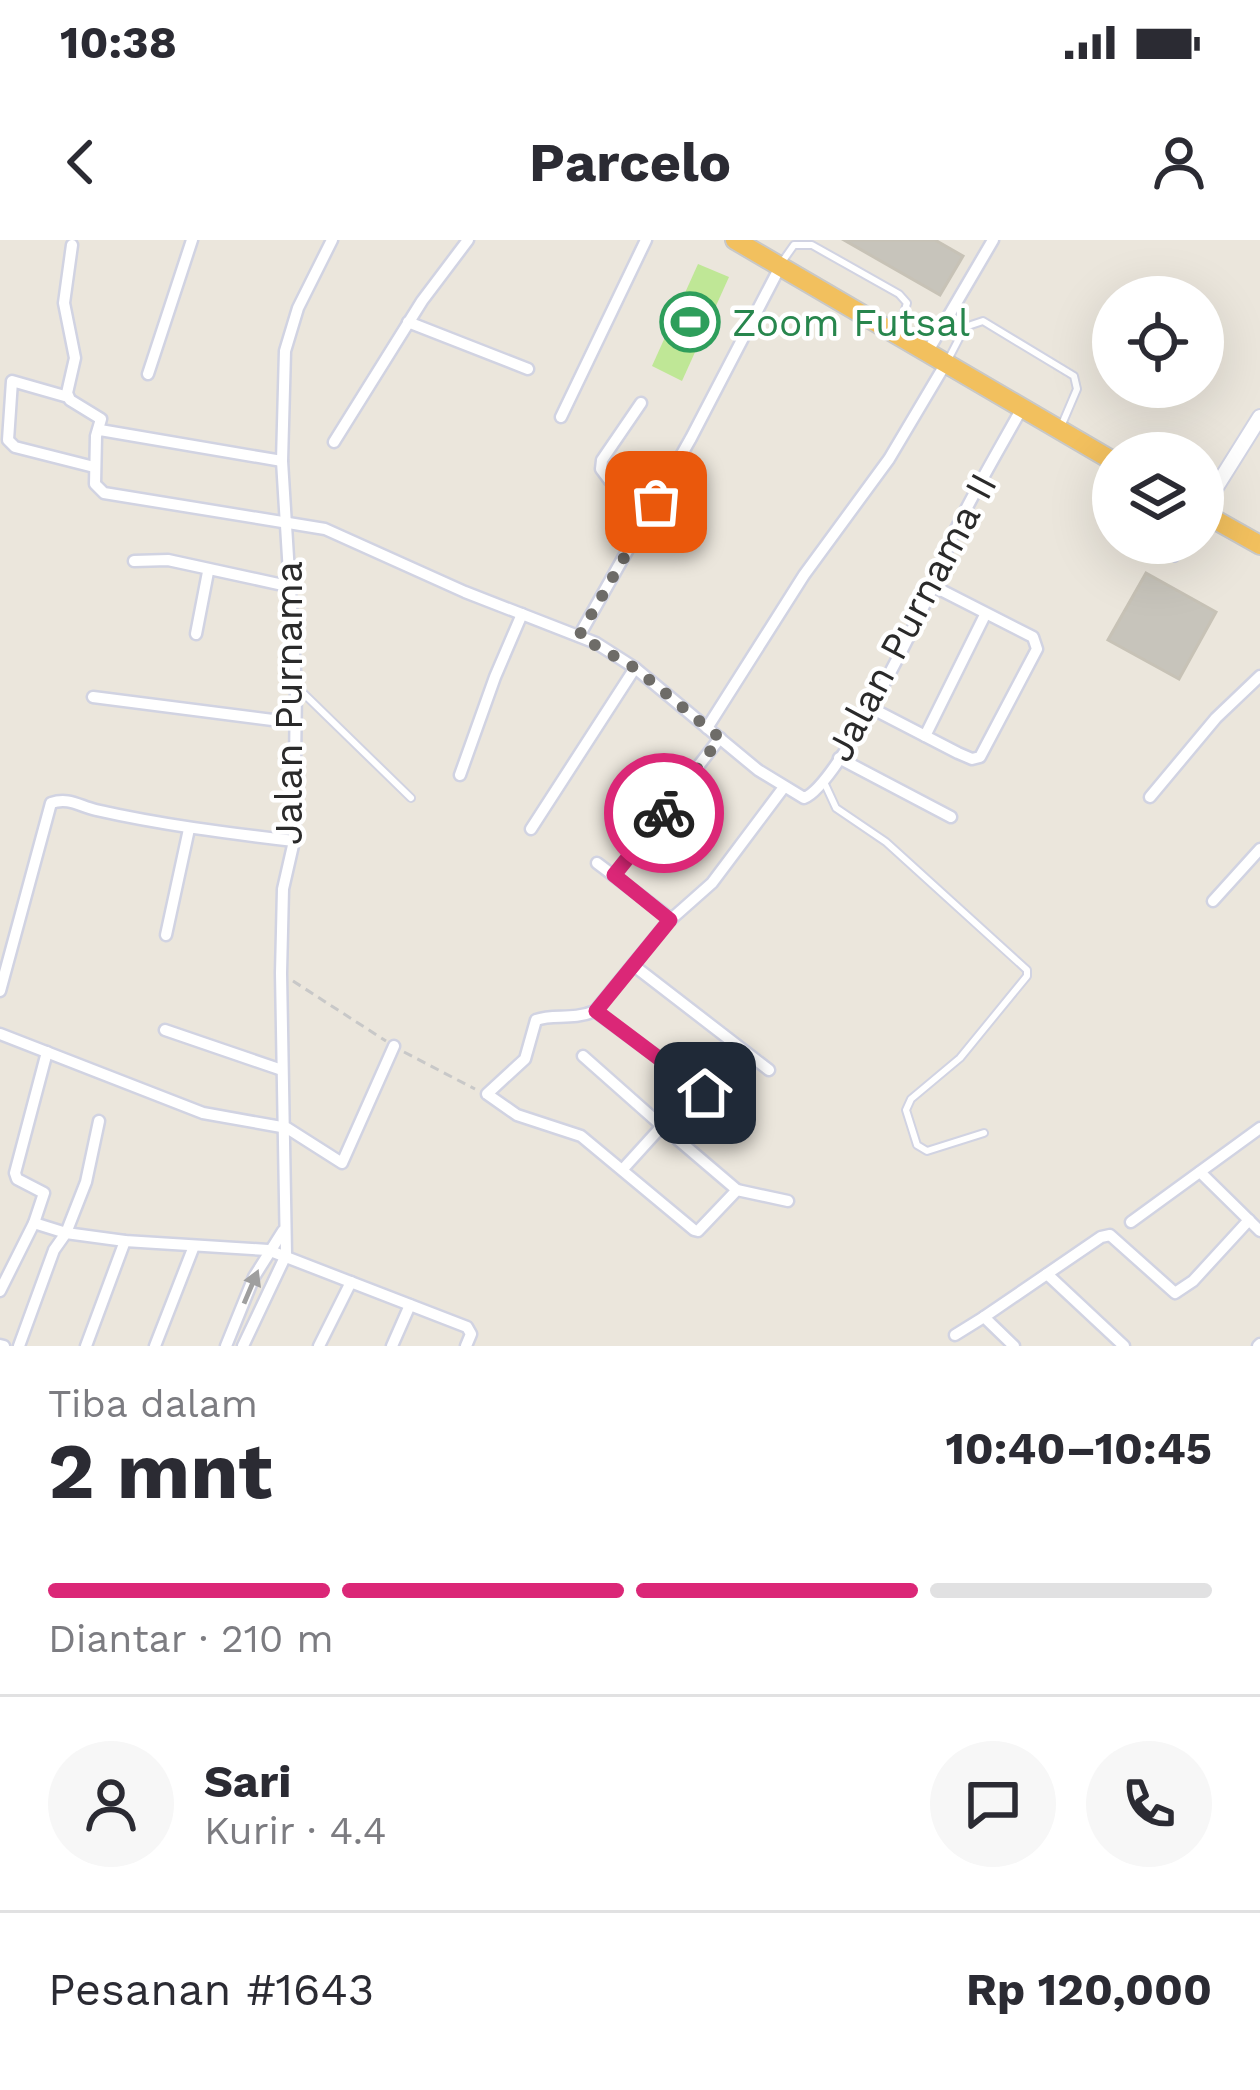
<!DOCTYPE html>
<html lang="id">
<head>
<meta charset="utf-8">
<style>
	body { margin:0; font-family:"Work Sans",sans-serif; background:#f7f7f7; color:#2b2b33; height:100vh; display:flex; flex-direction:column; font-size:45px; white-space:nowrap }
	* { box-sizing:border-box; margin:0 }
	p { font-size:39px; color:#7c7c81 }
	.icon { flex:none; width:66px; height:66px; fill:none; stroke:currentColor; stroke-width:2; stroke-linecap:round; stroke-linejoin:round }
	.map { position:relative; height:1106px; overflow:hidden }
	.panel { display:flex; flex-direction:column; background:#fff; flex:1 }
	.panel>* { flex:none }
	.buttons { position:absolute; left:1092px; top:36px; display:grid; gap:24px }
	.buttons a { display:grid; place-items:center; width:132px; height:132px; border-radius:50%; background:#fff; box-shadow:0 12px 48px #0002; font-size:60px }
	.pin { position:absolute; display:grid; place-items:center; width:102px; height:102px; color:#fff; margin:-51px; border-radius:24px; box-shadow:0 6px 18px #0006 }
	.courier { position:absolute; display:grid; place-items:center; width:120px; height:120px; margin:-60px; border:9px solid #db2777; border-radius:50%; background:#fff; color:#222; box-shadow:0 3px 15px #0007 }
	.overview em { font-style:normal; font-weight:700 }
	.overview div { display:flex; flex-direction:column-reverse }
	.overview { display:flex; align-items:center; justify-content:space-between; height:204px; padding:0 48px }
	h1 { font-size:78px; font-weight:700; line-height:90px }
	.bar { display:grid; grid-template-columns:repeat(4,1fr); gap:18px 12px; align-content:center; height:144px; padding:0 48px }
	.bar i { height:15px; border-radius:9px; background:#e1e1e2 }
	.bar .current { background:#db2777 }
	.bar p { grid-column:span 4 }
	.line { display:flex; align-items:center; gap:30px; padding:0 48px; border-top:3px solid #e1e1e2 }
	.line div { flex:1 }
	.round { display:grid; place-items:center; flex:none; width:126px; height:126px; border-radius:63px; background:#f7f7f7 }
	.status { display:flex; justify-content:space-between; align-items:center; height:84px; padding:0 60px; background:#fff; direction:ltr }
	.status svg { height:33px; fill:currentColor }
	header { display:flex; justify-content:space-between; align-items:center; height:156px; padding:0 48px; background:#fff; font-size:54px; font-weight:700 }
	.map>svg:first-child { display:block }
	.pitch { fill:#bfe796 }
	.building { fill:#c7c4bb; stroke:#c7c2b6; stroke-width:3 }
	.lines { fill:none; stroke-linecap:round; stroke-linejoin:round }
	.service-casing { stroke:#d1d3e2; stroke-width:10 }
	.minor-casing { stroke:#d1d3e2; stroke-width:15 }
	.tertiary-casing { stroke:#d1d3e2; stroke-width:18 }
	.trunk-casing { stroke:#c8c8c8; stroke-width:22 }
	.path { stroke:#c8c8c8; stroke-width:3; stroke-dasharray:9 6; stroke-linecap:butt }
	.service { stroke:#fff; stroke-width:6 }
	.minor { stroke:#fff; stroke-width:10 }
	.tertiary { stroke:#fff; stroke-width:14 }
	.trunk { stroke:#f2c05e; stroke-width:18 }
	.oneway { fill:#9f9f9f }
	.done { stroke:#6e6c68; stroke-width:12; stroke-dasharray:0 21.6 }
	.route { stroke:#db2777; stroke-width:15 }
	.labels { text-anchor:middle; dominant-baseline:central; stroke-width:9; stroke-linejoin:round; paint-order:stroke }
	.leisure-label { font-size:39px; fill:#27864d; stroke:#fff; text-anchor:start }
	.street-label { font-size:39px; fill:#2a2a2a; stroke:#fff }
</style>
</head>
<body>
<div class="status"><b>10:38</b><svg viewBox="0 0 49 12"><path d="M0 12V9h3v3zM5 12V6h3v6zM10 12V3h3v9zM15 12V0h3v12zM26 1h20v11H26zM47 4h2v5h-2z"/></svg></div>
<header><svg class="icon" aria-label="back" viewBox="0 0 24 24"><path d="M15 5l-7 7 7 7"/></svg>Parcelo<svg class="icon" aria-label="person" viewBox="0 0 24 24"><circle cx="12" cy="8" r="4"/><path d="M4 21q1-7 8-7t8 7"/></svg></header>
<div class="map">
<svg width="1260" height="1106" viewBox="0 0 1260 1106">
	<rect width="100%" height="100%" fill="#ebe6dc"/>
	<path class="pitch" d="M698,24L729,37L682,141L652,126Z"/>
	<g class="building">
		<path d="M844,0H935L963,16L940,55Z"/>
		<path d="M1146,333L1216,372L1179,439L1108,400Z"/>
	</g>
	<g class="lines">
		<defs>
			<g id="service">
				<path d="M782,22L794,5H812L899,54L907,63L899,89"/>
				<path d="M948,120L965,87L983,81L1074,136L1077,149L1060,189"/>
				<path d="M1175,318L1183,303"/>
				<path d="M299,449L411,558"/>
				<path d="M824,542L836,568L886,602L1027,730V736L960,818L911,859L906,870L917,905L927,911L984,893"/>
			</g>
			<g id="minor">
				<path d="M72,5L64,63L75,118L67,153L70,160L101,179L96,196L95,244L104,253L325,289L465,352L596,403L635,428L758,530L804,558C836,547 914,387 932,349C941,330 946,308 956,289C976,248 1000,208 1022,168"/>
				<path d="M408,82L528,129"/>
				<path d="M928,111L993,0"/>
				<path d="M148,134L192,0"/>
				<path d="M68,157L12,141L8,200L15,207L94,227"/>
				<path d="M641,163L602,220L601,229L610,241L656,262"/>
				<path d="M561,177L646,0"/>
				<path d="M100,190L282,221"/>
				<path d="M334,202L422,61L468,0"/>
				<path d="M134,321L168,320L292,347"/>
				<path d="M196,394L208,332"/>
				<path d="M579,396L691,198L781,25"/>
				<path d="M93,457L296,483"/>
				<path d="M871,468L958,513L972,519L980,517L1037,409L1033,397L933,346"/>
				<path d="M707,488L804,335L889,219L946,123"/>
				<path d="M925,496L985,375"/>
				<path d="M839,518L951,577"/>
				<path d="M460,535L495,437L522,374"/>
				<path d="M1150,557L1216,478L1260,436"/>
				<path d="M531,589L635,428"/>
				<path d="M597,623L671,679"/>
				<path d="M614,635L720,498"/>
				<path d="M1213,661L1260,609"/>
				<path d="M166,695L189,589"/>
				<path d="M633,725L769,830"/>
				<path d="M0,751L51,563C69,557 79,566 96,570C162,585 227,593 294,601"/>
				<path d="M595,771C571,781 554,773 536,780L525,819L487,854L517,875L581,896L694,990L698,991L737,950L788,961"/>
				<path d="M165,790L282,830"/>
				<path d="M0,794L203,873L287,888L342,923L394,806"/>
				<path d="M743,811L717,849L705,852L595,771L668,682L712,643L784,547"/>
				<path d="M583,816L662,886L623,929"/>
				<path d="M662,886L737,950"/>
				<path d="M1200,932L1260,991"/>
				<path d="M1131,982L1260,888"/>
				<path d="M34,983L66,993L86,942L99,881"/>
				<path d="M1047,1034L1124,1106"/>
				<path d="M0,1051L34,983L44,953L17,939L15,933L47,812"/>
				<path d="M955,1095L984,1077"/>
				<path d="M0,1105L4,1106"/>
				<path d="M19,1106L54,1010L66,993L125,1001L268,1010L467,1087L471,1094L466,1106"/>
				<path d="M86,1106L125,1001"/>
				<path d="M155,1106L194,1006"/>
				<path d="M226,1106L254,1037L283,991"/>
				<path d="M243,1106L286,1015L281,733L283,649L294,601L296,446L282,221L285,111L298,68L332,0"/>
				<path d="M319,1106L351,1042"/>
				<path d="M392,1106L410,1065"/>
				<path d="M1014,1106L984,1077L1101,997L1110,995L1175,1053L1193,1041L1249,980"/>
				<path d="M1258,1106L1260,1104"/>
			</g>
			<path id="tertiary" d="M1203,268L1260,177"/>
			<g id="trunk">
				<path d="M735,0L1113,221"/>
				<path d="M1203,273L1260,305"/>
			</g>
		</defs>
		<use href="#service" class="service-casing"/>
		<use href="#minor" class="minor-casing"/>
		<use href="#tertiary" class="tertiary-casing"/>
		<use href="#trunk" class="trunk-casing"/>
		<g class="path">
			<path d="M293,741L386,801"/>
			<path d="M404,812L475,849"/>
		</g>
		<use href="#service" class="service"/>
		<use href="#minor" class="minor"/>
		<use href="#tertiary" class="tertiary"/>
		<use href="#trunk" class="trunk"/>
	</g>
	<defs><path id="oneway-solid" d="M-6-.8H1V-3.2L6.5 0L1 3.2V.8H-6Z" transform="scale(3)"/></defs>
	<use class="oneway" href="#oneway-solid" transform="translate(251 1047) rotate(-67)"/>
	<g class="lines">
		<path class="done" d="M656,262L579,396L635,428L720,498L664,573"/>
		<path class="route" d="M664,573L614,635L670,680L596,771L705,853"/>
	</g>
	<defs>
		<symbol id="stadium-ring" viewBox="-11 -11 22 22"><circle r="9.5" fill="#fff" stroke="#2e9e5b" stroke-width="1.5"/><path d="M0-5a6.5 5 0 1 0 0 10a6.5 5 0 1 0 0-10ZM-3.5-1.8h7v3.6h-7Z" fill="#2e9e5b"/></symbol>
	</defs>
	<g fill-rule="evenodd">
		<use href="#stadium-ring" x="657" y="49" width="66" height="66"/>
	</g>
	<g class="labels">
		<g class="leisure-label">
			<text x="732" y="82">Zoom Futsal</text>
		</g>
		<g class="street-label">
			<text transform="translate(911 377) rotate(-62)">Jalan Purnama II</text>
			<text transform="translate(288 463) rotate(-90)">Jalan Purnama</text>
		</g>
	</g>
</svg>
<div class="buttons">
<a><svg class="icon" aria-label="locate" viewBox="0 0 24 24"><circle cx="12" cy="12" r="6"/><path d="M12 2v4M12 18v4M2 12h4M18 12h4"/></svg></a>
<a><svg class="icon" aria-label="layers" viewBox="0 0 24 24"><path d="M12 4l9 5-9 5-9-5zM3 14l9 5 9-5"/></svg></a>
</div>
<div class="pin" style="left:656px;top:262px;background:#ea580c"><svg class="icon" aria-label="bag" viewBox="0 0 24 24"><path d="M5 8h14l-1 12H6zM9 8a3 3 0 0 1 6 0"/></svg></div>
<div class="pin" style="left:705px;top:853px;background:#1f2937"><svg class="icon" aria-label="home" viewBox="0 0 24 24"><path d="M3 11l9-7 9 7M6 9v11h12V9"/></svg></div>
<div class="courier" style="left:664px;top:573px"><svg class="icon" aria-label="bike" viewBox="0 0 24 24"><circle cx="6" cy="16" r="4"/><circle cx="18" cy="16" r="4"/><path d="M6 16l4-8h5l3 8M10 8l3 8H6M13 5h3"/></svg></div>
</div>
<section class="panel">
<div class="overview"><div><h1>2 mnt</h1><p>Tiba dalam</p></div><em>10:40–10:45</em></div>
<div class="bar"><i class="current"></i><i class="current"></i><i class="current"></i><i></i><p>Diantar · 210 m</p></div>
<div class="line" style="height:216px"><a class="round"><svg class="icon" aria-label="person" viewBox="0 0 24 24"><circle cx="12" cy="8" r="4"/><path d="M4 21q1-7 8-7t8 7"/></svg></a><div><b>Sari</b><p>Kurir · 4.4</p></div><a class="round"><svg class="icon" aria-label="chat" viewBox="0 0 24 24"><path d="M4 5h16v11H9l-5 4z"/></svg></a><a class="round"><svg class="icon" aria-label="phone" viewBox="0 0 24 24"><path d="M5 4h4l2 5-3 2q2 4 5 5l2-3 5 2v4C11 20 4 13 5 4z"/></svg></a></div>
<div class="line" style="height:156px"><div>Pesanan #1643</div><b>Rp 120,000</b></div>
</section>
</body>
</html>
